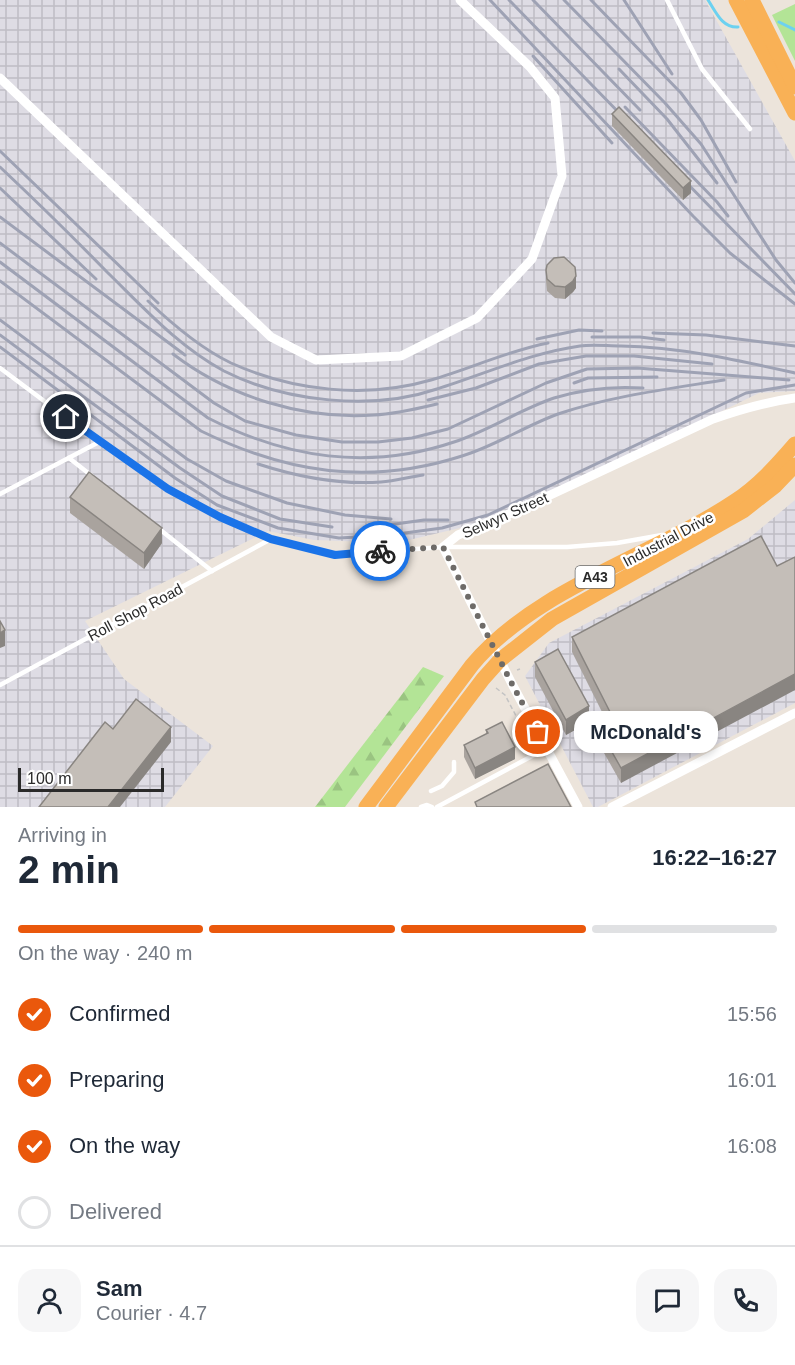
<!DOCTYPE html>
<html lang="en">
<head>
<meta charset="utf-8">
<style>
	body { margin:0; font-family:Helvetica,sans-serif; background:#f6f6f7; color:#1f2937; height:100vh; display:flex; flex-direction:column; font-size:22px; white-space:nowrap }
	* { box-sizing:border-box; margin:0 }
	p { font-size:20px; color:#747a83 }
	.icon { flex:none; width:33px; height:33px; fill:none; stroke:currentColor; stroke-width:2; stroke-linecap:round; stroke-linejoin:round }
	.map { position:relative; height:807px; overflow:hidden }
	.side { display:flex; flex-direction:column; background:#fff; flex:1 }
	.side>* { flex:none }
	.scale { position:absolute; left:18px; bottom:15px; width:146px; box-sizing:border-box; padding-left:6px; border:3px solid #2a2a2a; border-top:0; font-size:16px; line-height:21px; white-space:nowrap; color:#2a2a2a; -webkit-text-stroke:4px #fff; paint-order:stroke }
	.pin { position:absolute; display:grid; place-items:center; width:51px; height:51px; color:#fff; margin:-26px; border:3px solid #fff; border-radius:50%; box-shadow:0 2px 6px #0007 }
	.courier { position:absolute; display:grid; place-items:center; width:60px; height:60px; margin:-30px; border:4px solid #1a73e8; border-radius:50%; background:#fff; color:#222; box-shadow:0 2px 8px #0007 }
	.bubble { position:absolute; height:42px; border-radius:18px; background:#fff; box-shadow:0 3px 9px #0003; font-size:20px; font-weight:700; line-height:42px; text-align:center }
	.overview em { font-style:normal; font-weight:700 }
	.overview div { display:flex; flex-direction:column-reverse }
	.overview { display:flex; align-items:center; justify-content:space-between; height:102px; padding:0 18px }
	h1 { font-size:39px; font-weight:700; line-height:45px }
	.bar { display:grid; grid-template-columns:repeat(4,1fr); gap:9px 6px; align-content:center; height:72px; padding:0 18px }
	.bar i { height:8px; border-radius:4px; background:#e0e1e3 }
	.bar .active { background:#ea580c }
	.bar p { grid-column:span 4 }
	.line { display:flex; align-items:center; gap:15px; padding:0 18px; border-top:2px solid #e0e1e3 }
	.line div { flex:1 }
	.round { display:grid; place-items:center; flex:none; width:63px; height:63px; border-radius:18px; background:#f6f6f7 }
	ol { padding:0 18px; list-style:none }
	li { display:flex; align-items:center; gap:18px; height:66px }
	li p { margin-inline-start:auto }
	li .icon { padding:6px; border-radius:50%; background:#ea580c; color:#fff; stroke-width:4 }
	li:last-child { color:#747a83 }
	li i { width:33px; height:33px; border:3px solid #e0e1e3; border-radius:50% }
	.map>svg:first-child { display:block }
	.industrial { fill:url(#industrial-grid) }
	.forest { fill:url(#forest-firs) }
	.park { fill:#b3e496 }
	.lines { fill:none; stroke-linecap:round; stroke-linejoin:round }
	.stream { stroke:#6cd1f0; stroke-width:3 }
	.path { stroke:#c3c3c3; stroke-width:1.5; stroke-dasharray:4.5 3; stroke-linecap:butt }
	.service { stroke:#fff; stroke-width:4.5 }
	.minor { stroke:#fff; stroke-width:9 }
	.trunk { stroke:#f9b156; stroke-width:15 }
	.rail { stroke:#9ea2b4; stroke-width:3 }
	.wall { fill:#a9a39e }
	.shaded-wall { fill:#898581 }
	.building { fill:#c4beb8; stroke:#898581; stroke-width:1.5 }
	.done { stroke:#6e6b68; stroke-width:6; stroke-dasharray:0 10.8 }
	.route { stroke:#1a73e8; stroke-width:8 }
	.labels { text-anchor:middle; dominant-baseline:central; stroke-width:5; stroke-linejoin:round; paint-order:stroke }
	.shield { fill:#fff; stroke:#6a6a6a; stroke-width:1.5 }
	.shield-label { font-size:14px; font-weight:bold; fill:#2a2a2a }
	.street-label { font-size:15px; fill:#2a2a2a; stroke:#fff }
</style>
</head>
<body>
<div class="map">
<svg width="795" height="807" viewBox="0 0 795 807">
	<defs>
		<pattern id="industrial-grid" width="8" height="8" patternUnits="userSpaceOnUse" patternTransform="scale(1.5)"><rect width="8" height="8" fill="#dedce4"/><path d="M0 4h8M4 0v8" fill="none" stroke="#bfbdc4"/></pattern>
		<pattern id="forest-firs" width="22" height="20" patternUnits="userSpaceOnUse" patternTransform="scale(1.5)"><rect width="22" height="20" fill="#b3e496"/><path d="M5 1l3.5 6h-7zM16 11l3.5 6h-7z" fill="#9ac481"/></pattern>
	</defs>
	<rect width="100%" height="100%" fill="#ece4db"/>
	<g class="industrial">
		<path d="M0,0H705L795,161V391L759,393L611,465L477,524L396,543L314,540L268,531L85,621L124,679L213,746L165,807H0Z"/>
		<path d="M795,500V703L598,807H593L525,676L549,643L748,539Z"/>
	</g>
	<path class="forest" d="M423,667L444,676L345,807H315Z"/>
	<path class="park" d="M795,4V61L772,15Z"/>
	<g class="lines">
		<g class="stream">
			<path d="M708,0C716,12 722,28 738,27"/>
			<path d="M779,22L795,30"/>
		</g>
		<g class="path">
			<path d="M517,670L520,669"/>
			<path d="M496,688L505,695L533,748"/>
		</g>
		<g class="service">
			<path d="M667,0L702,69L750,129"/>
			<path d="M0,368L99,442L168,489L220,517L271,539L335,555L443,547H567L617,543L662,535"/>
			<path d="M69,458L92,476"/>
			<path d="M0,494L99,442"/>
			<path d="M158,528L212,571"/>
			<path d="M0,685L271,539"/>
			<path d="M431,791L442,786L454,772V762"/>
			<path d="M421,807L427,805L432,807"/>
			<path d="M437,807L547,748"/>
		</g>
		<g class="minor">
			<path d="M0,78L271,337L316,360L401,356L477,318L532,259L562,176L555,98L530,67L460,0"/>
			<path d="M578,807L512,684L443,547L458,535L516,511L713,419C741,409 766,402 795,398"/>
			<path d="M612,807L795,713"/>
		</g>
		<g class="trunk">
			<path d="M736,0L795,113"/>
			<path d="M752,0L795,87"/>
			<path d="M366,807L472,665C536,588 653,556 735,501C758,486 777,465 795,444"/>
			<path d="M386,807L483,679L500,660L552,619L743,511L775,486L795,465"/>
		</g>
		<g class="rail">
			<path d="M490,0L693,216L730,253L795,304"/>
			<path d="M509,0L628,122"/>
			<path d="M533,0L640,110"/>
			<path d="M564,0L665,103L701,144L776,260L795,283"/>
			<path d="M591,0L681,93L701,120L736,182"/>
			<path d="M624,0L672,74"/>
			<path d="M533,56L612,143"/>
			<path d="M619,69L667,119L717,183"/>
			<path d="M625,107L717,202L728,216"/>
			<path d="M0,151L158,303"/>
			<path d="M0,167C36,201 72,236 107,272C144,308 178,346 224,371C285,402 372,411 437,389C485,374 530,353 580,346C593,344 607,346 621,346C680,347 737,360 795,373"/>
			<path d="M680,176L795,294"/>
			<path d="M0,188L96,279"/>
			<path d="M0,217L185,355"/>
			<path d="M0,243L214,403L245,421L296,435L342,442H378L412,438L448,429L546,383L587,369L637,368L789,380"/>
			<path d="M0,262L208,418C287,458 368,471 454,442C488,431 519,410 554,398C583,389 613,386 643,388"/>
			<path d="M0,281L201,431C287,473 369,486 462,456C495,446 525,426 558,414C611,396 668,389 724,380"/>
			<path d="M148,301C172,324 200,348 231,363C293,391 366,399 431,380C470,369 507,351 548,343"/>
			<path d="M0,320L187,459L226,481L287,503L345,515L391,519"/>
			<path d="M653,333L706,335L795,346"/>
			<path d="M0,335L180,468L222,496L280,519L332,527"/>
			<path d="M592,337H640L664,340"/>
			<path d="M537,339L579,330L602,331"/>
			<path d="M0,347L175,478L217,505L278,528L339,538L390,535L442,528L488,515L746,393L795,385"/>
			<path d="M173,354C229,397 304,420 374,415C396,414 416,409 437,404"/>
			<path d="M574,383L588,378L657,377"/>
			<path d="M428,400L476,388L539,364L586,356H634L712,364"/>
			<path d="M258,464C298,477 339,485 381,482C395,481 409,477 423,475"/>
			<path d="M374,527L424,520H448"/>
		</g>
	</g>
	<g class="wall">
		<path d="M612,114L691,193L683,200L612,126Z"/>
		<path d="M546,270L576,288L573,292L565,299L555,298L547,291L546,281Z"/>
		<path d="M70,497L162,543L144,569L70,513Z"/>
		<path d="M777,566L621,783L595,737V722L604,716L572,652V637Z"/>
		<path d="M535,662L589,722L566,735L535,677Z"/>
		<path d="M486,730L515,759L475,779L464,757V745L486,734Z"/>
	</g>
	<g class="shaded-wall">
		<path d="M691,181V193L683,200V188Z"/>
		<path d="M576,276V288L573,292L565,299V287Z"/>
		<path d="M162,528V543L144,569V553Z"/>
		<path d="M5,630V646L0,648V633Z"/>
		<path d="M795,674V690L621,783V768Z"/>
		<path d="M589,706V722L566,735V720Z"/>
		<path d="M171,727V742L120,807H108Z"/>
		<path d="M515,747V759L475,779V768Z"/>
	</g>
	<g class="building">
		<path d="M619,107L691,181L683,188L612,114Z"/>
		<path d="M564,257L575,267L576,276L573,281L565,287L555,286L547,279L546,270L547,265L554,258Z"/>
		<path d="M89,472L162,528L144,553L70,497Z"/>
		<path d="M761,536L777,566L795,557V674L621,768L595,722L610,712L572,637Z"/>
		<path d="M0,621L5,630L0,633Z"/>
		<path d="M558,649L589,706L566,720L535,662Z"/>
		<path d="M136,699L171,727L108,807H39L105,722L113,729Z"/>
		<path d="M502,722L515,747L475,768L464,745L488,733L486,730Z"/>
		<path d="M548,764L571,807H477L475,802Z"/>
	</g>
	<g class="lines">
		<path class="done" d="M380,551L443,547L512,684L538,732"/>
		<path class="route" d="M66,417L168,489L220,517L271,539L335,555L380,551"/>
	</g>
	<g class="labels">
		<rect class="shield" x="575.5" y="566" width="39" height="22" rx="4.5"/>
		<g class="shield-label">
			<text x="595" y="577">A43</text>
		</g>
		<g class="street-label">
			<text transform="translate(505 515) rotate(-24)">Selwyn Street</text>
			<text transform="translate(668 539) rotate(-28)">Industrial Drive</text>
			<text transform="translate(135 612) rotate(-28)">Roll Shop Road</text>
		</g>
	</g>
</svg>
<div class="scale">100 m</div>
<div class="pin" style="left:538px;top:732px;background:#ea580c"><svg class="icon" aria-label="bag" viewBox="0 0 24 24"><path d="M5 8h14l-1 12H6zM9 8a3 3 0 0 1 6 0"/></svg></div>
<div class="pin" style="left:66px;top:417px;background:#1f2937"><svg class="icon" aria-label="home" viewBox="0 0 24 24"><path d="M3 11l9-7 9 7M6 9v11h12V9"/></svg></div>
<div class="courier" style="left:380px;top:551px"><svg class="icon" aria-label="bike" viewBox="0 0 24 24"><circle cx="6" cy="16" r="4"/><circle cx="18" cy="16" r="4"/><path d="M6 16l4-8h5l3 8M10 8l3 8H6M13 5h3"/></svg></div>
<div class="bubble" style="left:574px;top:711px;width:144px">McDonald's</div>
</div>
<section class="side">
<div class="overview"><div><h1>2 min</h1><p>Arriving in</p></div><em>16:22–16:27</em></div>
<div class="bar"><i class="active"></i><i class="active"></i><i class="active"></i><i></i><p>On the way · 240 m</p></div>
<ol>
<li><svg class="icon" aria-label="check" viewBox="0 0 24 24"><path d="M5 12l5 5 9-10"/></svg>Confirmed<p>15:56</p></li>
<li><svg class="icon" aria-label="check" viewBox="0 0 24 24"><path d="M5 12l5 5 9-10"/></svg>Preparing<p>16:01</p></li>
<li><svg class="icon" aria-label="check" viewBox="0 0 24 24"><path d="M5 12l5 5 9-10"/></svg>On the way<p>16:08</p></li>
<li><i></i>Delivered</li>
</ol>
<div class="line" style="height:108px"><a class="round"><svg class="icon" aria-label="person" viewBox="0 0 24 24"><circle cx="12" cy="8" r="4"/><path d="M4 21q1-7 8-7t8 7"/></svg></a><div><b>Sam</b><p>Courier · 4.7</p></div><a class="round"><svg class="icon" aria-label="chat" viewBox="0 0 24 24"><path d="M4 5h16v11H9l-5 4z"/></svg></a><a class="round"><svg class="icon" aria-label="phone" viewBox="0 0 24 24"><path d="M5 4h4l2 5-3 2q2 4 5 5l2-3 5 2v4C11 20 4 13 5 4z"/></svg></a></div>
</section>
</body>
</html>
